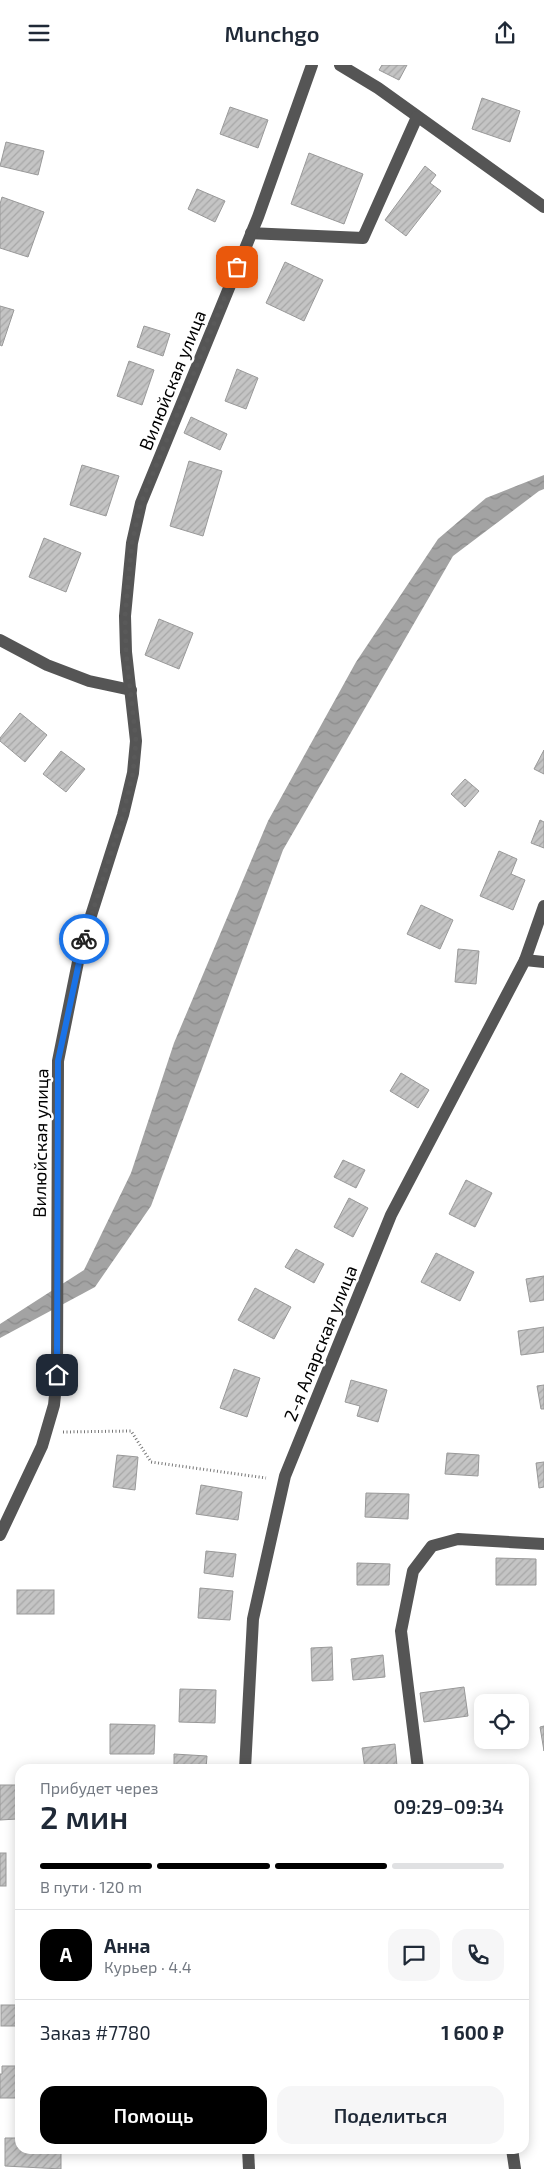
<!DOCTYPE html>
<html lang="ru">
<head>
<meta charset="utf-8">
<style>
	body { margin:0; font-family:"Exo 2",sans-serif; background:#f6f6f7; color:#1f2937; height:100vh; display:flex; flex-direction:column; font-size:19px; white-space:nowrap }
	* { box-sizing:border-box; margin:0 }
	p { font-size:16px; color:#747a83 }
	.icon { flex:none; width:28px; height:28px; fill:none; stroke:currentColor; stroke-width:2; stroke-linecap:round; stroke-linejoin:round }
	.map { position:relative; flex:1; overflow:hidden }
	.drawer { position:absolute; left:15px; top:1699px; width:514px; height:390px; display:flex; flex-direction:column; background:#fff; border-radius:15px; box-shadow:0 2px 12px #0003 }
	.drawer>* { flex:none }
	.buttons { position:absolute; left:474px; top:1629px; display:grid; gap:10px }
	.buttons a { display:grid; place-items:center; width:55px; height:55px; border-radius:10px; background:#fff; box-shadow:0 2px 12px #0003; font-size:25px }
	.pin { position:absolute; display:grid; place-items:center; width:42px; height:42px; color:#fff; margin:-21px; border-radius:10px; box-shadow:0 2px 8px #0006 }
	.courier { position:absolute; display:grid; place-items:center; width:50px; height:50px; margin:-25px; border:4px solid #1a73e8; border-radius:50%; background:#fff; color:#222; box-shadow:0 1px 6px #0007 }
	.summary em { font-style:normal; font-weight:600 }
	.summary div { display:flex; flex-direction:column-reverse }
	.summary { display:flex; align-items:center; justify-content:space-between; height:85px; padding:0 25px }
	h1 { font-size:32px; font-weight:600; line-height:38px }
	.bar { display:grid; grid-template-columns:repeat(4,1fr); gap:8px 5px; align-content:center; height:60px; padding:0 25px }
	.bar i { height:6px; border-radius:4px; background:#e0e1e3 }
	.bar .active { background:#000 }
	.bar p { grid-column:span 4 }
	.line { display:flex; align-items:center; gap:12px; padding:0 25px; border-top:1px solid #e0e1e3 }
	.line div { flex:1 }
	.round { display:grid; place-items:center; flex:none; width:52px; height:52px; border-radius:15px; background:#f6f6f7 }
	.primary-button { display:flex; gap:10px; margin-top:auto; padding:10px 25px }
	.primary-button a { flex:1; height:58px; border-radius:15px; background:#000; color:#fff; font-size:20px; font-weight:600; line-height:58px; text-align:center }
	.primary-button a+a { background:#f6f6f7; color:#1f2937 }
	header { display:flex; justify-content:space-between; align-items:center; height:65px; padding:0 25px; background:#fff; font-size:22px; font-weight:600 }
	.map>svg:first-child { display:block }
	.water { fill:url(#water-waves) }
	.building { fill:url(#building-hatch); stroke:#999 }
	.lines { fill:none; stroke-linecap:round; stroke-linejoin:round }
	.path { stroke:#777; stroke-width:3; stroke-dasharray:1 2.5; stroke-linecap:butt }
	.minor { stroke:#555; stroke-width:12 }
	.done { stroke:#595959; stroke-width:5; stroke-dasharray:0 9 }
	.route { stroke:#1a73e8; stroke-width:6 }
	.labels { text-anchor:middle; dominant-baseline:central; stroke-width:5; stroke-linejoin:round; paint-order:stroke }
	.street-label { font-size:18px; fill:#000; stroke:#fff }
</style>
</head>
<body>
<header><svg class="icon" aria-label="menu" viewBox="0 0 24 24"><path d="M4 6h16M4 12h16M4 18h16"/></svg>Munchgo<svg class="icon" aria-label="share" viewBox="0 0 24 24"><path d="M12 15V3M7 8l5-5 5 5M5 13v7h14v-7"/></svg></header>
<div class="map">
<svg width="544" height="2104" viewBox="0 0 544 2104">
	<defs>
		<pattern id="water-waves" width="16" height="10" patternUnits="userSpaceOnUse" patternTransform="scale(1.25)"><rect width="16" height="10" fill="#a3a3a3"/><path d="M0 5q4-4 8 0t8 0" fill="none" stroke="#8b8b8b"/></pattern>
		<pattern id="building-hatch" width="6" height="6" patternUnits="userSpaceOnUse" patternTransform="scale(1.25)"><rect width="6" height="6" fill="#c4c4c4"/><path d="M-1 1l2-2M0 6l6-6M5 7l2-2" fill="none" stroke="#a7a7a7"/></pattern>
	</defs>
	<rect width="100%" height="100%" fill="#fff"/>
	<path class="water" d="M544,410V424L539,426L453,491L283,785L151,1141L95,1222L0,1273V1259L84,1205L131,1108L174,978L268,756L356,597L438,474L486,433Z"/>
	<g class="building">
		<path d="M382,0H407L399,15L379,5Z"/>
		<path d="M482,33L520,46L510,77L472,64Z"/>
		<path d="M230,42L268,55L258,83L220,69Z"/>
		<path d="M6,77L44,86L38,110L0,101Z"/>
		<path d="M309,88L363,109L344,159L291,139Z"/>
		<path d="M425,101L436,110L430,118L441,126L406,171L385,155Z"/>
		<path d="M197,124L225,136L215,157L188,144Z"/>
		<path d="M2,132L44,147L28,192L0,183V139Z"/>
		<path d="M285,197L323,215L304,256L266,238Z"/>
		<path d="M0,241L14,245L2,281L0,280Z"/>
		<path d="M144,261L170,269L163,291L137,282Z"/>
		<path d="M129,296L154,305L142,340L117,331Z"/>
		<path d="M237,304L258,313L246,344L225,336Z"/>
		<path d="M191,352L227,369L220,385L184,368Z"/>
		<path d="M189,396L222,406L203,471L170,461Z"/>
		<path d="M82,400L119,411L106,451L70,440Z"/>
		<path d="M44,473L81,488L66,527L29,512Z"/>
		<path d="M159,554L193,568L179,604L145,590Z"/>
		<path d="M20,648L47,670L25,697L0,676V673Z"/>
		<path d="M544,685V709L534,704Z"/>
		<path d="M61,686L85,704L66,727L43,709Z"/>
		<path d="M465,714L479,726L465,742L451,729Z"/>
		<path d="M540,755L544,757V783L531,778Z"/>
		<path d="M499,786L517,794L511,809L525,815L513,845L480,831Z"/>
		<path d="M421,840L453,855L440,884L407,869Z"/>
		<path d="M458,884L479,886L476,919L455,917Z"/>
		<path d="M401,1008L429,1025L418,1043L390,1026Z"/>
		<path d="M343,1095L365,1105L356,1123L334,1112Z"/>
		<path d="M466,1115L492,1128L475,1162L449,1149Z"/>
		<path d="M349,1133L368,1143L353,1172L334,1162Z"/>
		<path d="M296,1184L324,1199L314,1218L285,1202Z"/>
		<path d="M436,1188L474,1207L460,1236L421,1217Z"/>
		<path d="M544,1211V1235L530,1237L526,1214Z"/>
		<path d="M255,1223L291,1242L274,1274L238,1255Z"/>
		<path d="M544,1262V1287L521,1290L518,1266Z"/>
		<path d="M234,1304L260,1313L247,1352L220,1343Z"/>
		<path d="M351,1315L387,1325L378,1357L357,1351L360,1341L345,1337Z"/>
		<path d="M544,1320V1344H541L537,1321Z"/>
		<path d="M447,1388L479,1390L478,1411L445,1409Z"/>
		<path d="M117,1390L138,1392L135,1425L113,1422Z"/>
		<path d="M544,1397V1422L539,1423L536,1398Z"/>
		<path d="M201,1420L242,1427L238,1455L196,1449Z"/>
		<path d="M366,1428L409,1429L408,1454L365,1452Z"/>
		<path d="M206,1486L236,1489L233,1512L204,1508Z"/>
		<path d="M496,1493L536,1494V1520H496Z"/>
		<path d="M357,1498L390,1499L389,1520H357Z"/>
		<path d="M200,1523L233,1526L230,1555L198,1553Z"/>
		<rect x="17" y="1525" width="37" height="24"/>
		<path d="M332,1582L333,1615L312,1616L311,1583Z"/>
		<path d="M383,1590L385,1612L353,1615L351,1594Z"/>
		<path d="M464,1622L468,1651L424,1657L420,1628Z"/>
		<path d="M180,1624L216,1625L215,1658L179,1657Z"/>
		<path d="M110,1659L155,1660L154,1689H110Z"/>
		<path d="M544,1661V1686L540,1662Z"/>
		<path d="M395,1679L397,1701L365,1704L362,1683Z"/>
		<path d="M174,1689L207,1691L206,1704H174Z"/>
		<path d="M0,1720H17V1754L0,1755Z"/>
		<rect x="0" y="1788" width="6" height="33"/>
		<rect x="524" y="1870" width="4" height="26"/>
		<rect x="1" y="1940" width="19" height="21"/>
		<path d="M2,2001H20V2033H0V2009H2Z"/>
		<path d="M5,2073H20V2084H61V2104L5,2101Z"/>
	</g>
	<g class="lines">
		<path class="path" d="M63,1367L131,1366L151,1397L266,1413"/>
		<g class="minor">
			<path d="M340,0L378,23L544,142"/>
			<path d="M251,168L363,173L417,52"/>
			<path d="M0,575L47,600L89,616L131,625"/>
			<path d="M525,895L544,897"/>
			<path d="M0,1470L42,1381L54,1340L57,1310L58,996L81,882L123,750L133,708L136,676L126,587L125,551L132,478L141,438L258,152L312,0"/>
			<path d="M245,1704L253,1554L285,1411L391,1150L525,895L544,841"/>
			<path d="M418,1704L401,1566L413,1506L432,1481L458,1474L544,1479"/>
			<path d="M248,2084L249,2104"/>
			<path d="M512,2084L515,2104"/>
		</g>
	</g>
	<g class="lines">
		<path class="done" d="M84,874L123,750L133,708L136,676L126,587L125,551L132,478L141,438L237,202"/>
		<path class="route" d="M57,1310L58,996L84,874"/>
	</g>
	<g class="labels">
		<g class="street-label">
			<text transform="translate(172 315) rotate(-68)">Вилюйская улица</text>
			<text transform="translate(40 1078) rotate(-89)">Вилюйская улица</text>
			<text transform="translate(320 1278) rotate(-68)">2-я Аларская улица</text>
		</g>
	</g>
</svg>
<div class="buttons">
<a><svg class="icon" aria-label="locate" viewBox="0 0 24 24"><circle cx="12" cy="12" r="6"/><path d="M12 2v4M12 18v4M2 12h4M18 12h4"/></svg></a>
</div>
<div class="pin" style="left:237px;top:202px;background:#ea580c"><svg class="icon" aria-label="bag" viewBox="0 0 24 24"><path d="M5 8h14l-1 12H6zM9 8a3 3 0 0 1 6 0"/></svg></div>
<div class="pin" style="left:57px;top:1310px;background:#1f2937"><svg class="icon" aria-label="home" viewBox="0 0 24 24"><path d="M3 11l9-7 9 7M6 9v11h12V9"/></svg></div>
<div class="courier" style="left:84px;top:874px"><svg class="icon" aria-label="bike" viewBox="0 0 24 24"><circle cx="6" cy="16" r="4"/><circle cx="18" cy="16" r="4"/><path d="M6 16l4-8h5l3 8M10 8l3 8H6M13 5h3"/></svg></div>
<section class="drawer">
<div class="summary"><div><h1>2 мин</h1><p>Прибудет через</p></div><em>09:29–09:34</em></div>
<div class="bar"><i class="active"></i><i class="active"></i><i class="active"></i><i></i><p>В пути · 120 m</p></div>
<div class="line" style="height:90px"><b class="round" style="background:#000;color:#fff">А</b><div><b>Анна</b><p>Курьер · 4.4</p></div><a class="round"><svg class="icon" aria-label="chat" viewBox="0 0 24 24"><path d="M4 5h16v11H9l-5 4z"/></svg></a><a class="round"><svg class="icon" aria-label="phone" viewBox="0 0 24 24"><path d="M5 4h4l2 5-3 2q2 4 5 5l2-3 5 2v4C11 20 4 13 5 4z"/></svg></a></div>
<div class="line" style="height:65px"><div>Заказ #7780</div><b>1 600 ₽</b></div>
<div class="primary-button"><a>Помощь</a><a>Поделиться</a></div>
</section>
</div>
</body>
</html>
